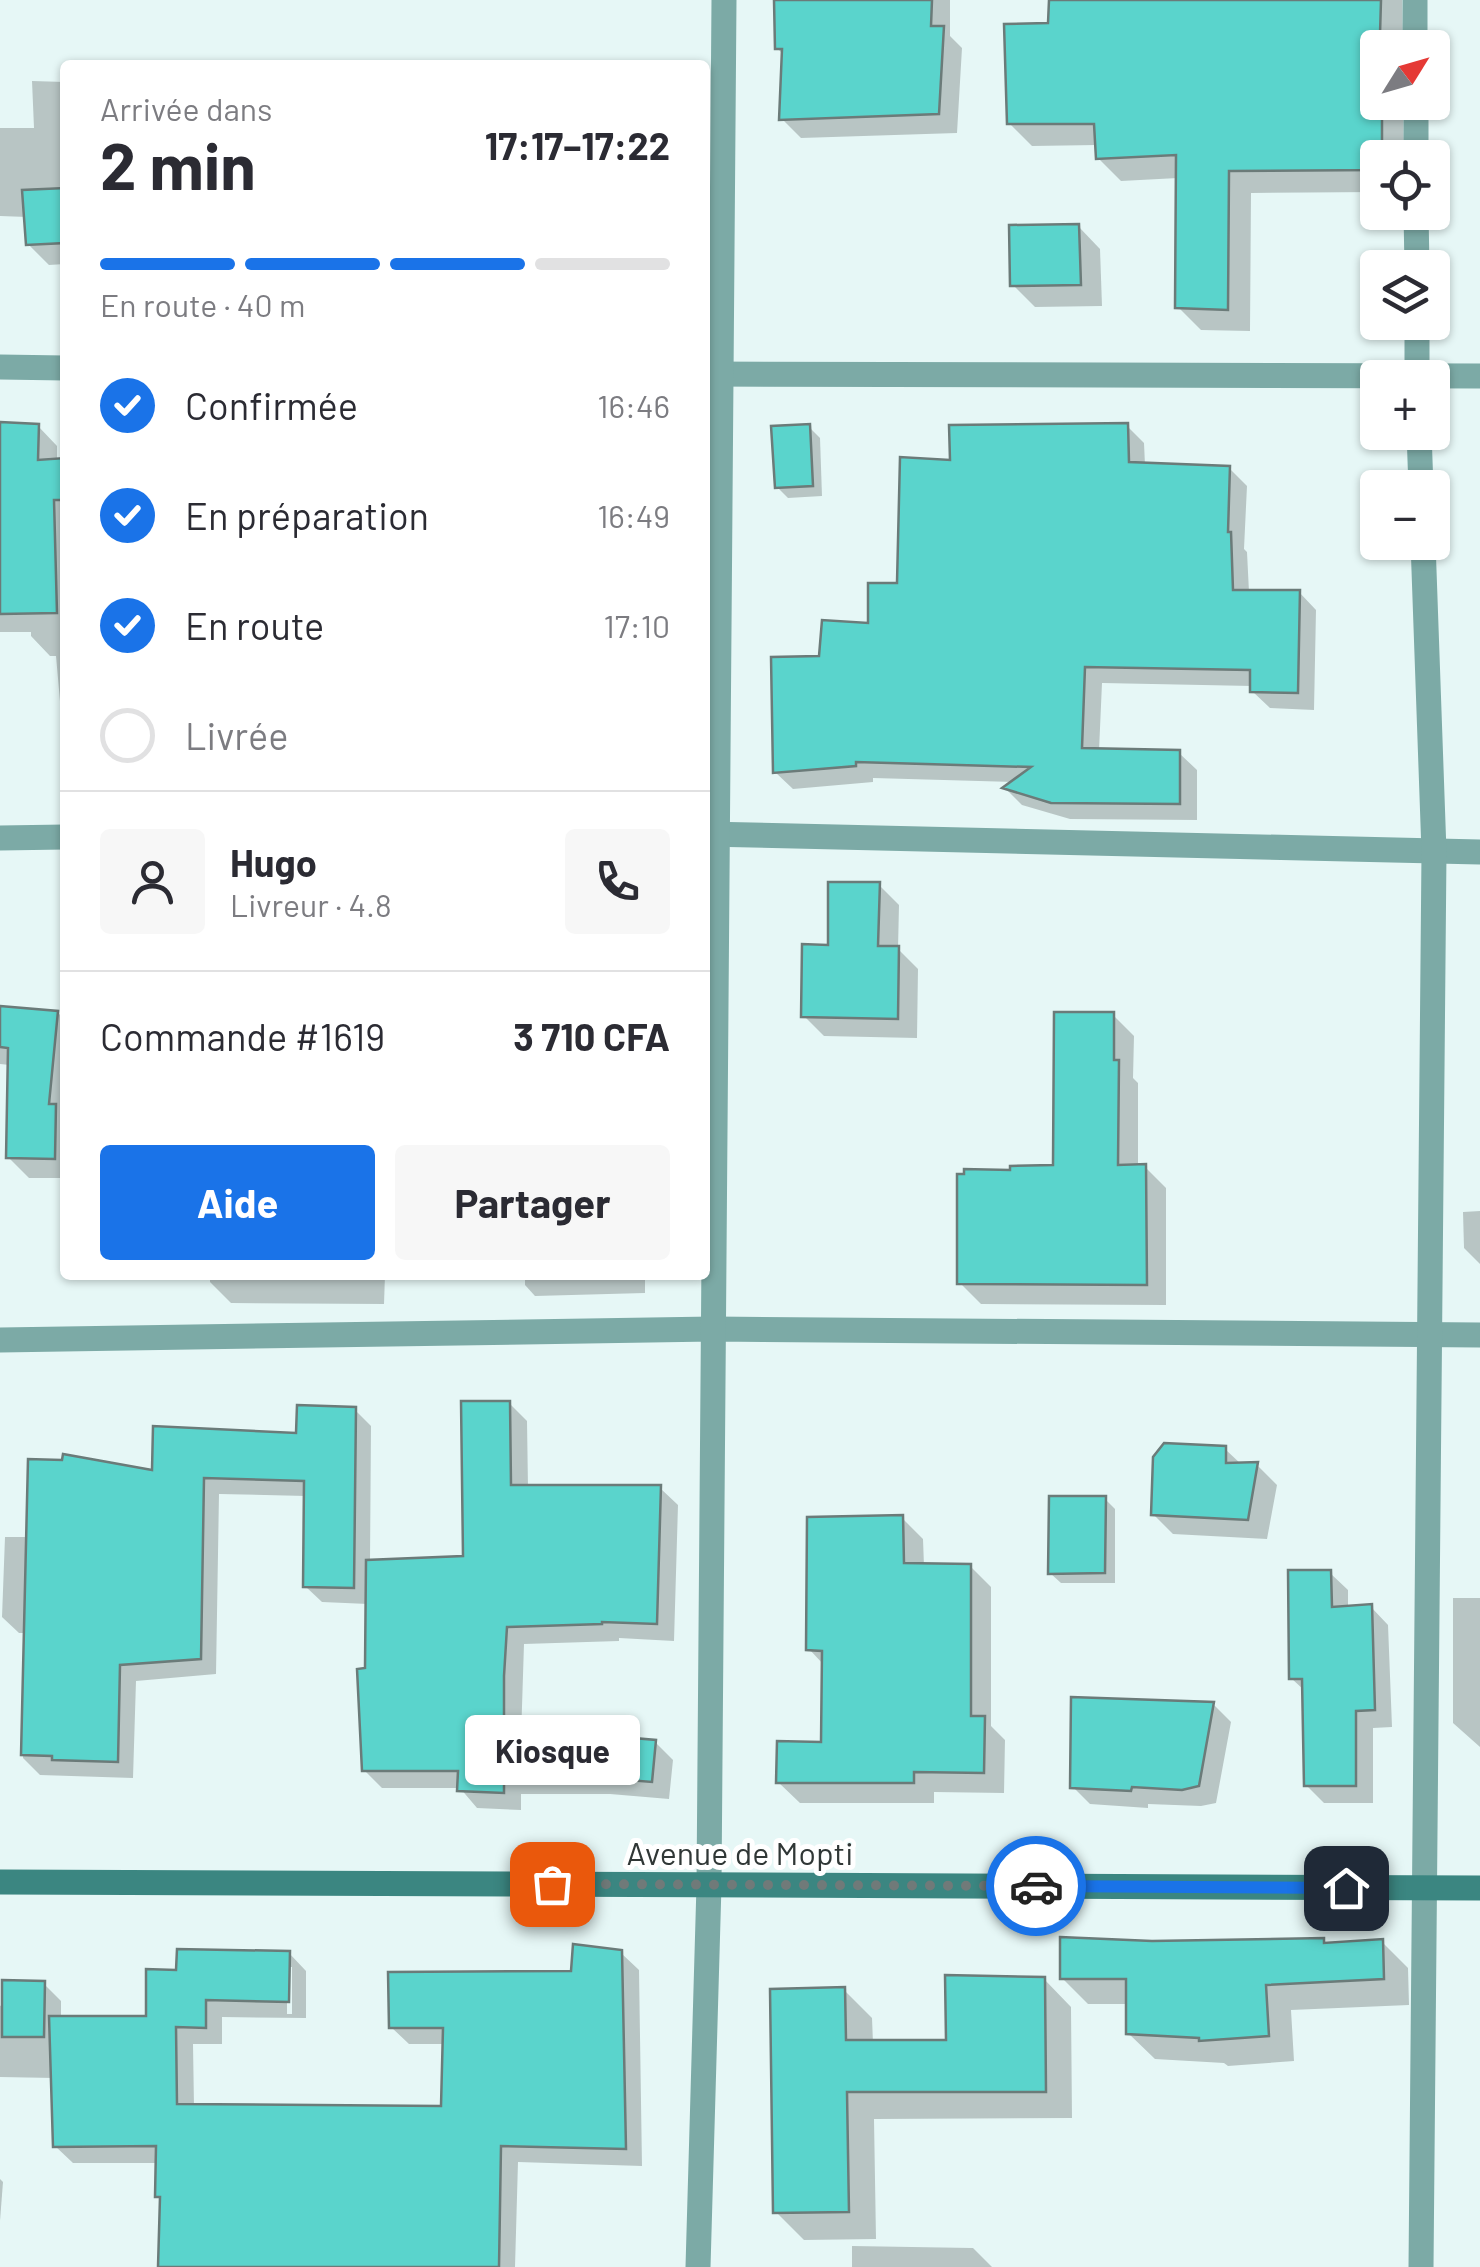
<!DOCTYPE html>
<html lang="fr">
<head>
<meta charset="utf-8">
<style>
	body { margin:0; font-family:Barlow,sans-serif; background:#f7f7f7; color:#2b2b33; height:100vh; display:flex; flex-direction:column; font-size:38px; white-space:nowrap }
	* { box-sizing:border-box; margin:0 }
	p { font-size:32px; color:#7c7c81 }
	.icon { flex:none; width:55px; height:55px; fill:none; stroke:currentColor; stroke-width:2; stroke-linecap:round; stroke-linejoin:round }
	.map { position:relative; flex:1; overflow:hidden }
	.side { position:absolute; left:60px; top:60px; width:650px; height:1220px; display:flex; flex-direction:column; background:#fff; border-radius:10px; box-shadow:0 2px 8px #0004 }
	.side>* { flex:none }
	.needle { width:65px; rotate:53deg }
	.fabs { position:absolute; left:1360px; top:30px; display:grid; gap:20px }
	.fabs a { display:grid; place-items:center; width:90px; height:90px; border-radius:10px; background:#fff; box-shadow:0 2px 8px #0004; font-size:50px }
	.pin { position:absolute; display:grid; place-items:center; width:85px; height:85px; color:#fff; margin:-42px; border-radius:20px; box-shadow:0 5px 15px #0006 }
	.courier { position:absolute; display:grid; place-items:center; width:100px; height:100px; margin:-50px; border:8px solid #1a73e8; border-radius:50%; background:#fff; color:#222; box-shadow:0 2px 12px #0007 }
	.bubble { position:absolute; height:70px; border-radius:10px; background:#fff; box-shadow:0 2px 8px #0004; font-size:32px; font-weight:700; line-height:70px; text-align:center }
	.summary em { font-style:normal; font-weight:700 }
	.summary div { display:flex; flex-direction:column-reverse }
	.summary { display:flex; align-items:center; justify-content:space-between; height:170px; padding:0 40px }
	h1 { font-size:65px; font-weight:700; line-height:75px }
	.bar { display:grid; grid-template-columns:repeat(4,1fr); gap:15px 10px; align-content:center; height:120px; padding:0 40px }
	.bar i { height:12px; border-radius:8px; background:#e1e1e2 }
	.bar .selected { background:#1a73e8 }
	.bar p { grid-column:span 4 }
	.line { display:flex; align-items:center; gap:25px; padding:0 40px; border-top:2px solid #e1e1e2 }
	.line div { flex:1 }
	.round { display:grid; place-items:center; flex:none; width:105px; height:105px; border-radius:10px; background:#f7f7f7 }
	ol { padding:0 40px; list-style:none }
	li { display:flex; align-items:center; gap:30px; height:110px }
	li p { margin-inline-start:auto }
	li .icon { padding:10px; border-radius:50%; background:#1a73e8; color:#fff; stroke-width:4 }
	li:last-child { color:#7c7c81 }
	li i { width:55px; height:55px; border:5px solid #e1e1e2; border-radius:50% }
	.button { display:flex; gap:20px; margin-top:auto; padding:20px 40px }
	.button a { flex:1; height:115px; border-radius:10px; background:#1a73e8; color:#fff; font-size:40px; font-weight:700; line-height:115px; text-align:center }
	.button a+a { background:#f7f7f7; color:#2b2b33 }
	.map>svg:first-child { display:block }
	.shadow { fill:#0003; fill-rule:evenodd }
	.building { fill:#5ad4cc; stroke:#6b7b79; stroke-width:2.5 }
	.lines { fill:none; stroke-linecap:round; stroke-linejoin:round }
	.street { stroke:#7caaa6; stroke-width:25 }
	.secondary { stroke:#3b8681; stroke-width:25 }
	.done { stroke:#707a79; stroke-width:10; stroke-dasharray:0 18 }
	.route { stroke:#1a73e8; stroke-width:12 }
	.labels { text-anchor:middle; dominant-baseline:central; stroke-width:10; stroke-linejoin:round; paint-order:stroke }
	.street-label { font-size:32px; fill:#303736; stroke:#fff }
</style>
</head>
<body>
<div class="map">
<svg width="1480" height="2267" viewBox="0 0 1480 2267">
	<rect width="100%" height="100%" fill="#e6f7f6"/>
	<g class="shadow">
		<path d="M777,0H950V36L962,48L957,133L801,138L782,119L784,55L777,48Z"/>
		<path d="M1051,0H1402L1403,48H1378V102H1403L1404,158H1378V192L1251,193L1250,331L1201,330L1178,307V178L1121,181L1098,158L1097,145L1032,146L1009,123L1051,26Z"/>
		<path d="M32,81L65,82V264L49,265L28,244L27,217L0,216V128H34Z"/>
		<path d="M1078,226L1100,249L1102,306L1035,307L1013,285Z"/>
		<path d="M0,425L38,426L57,446V462L65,461V758L56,656H50L31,636V632H0Z"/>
		<path d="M1127,426L1144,443L1145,465L1229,468L1247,486L1244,549L1247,552L1249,592H1299L1316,610L1314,710L1270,708L1252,691V686L1102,683L1099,751L1179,753L1197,770V820L1070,819L1022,805L1006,789L1014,782L873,778V782L793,789L775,772L822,659L871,626L900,586L952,462Z"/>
		<path d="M809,427L820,438L822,496L788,498L777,487Z"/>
		<path d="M879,885L899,905L898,949L918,969L917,1038L824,1036L804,1016L830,947Z"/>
		<path d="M0,1008L65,1015V1231L63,1178H29L8,1157L10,1065L0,1064Z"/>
		<path d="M1113,1015L1134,1036L1133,1078L1138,1083V1167H1145L1166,1188V1305L981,1304L960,1283L1012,1173L1056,1168Z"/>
		<path d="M1480,1211V1264L1464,1248L1463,1212Z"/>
		<path d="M210,1275H385L384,1304L231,1303L210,1282Z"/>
		<path d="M525,1275H645V1293L535,1296L525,1285Z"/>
		<path d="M509,1403L527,1421L528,1488H660L678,1505L674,1641L619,1638V1641L524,1644L521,1738L655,1742L673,1760L669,1799L610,1794H521V1810L477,1808L460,1788H382L364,1770L368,1604L322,1602L305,1586L306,1496L219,1494L216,1674L136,1681L133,1778L40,1775L23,1758L25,1633H19L2,1617L5,1537H26L30,1461L155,1473L298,1435L354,1409L371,1426L370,1562L465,1558Z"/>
		<path d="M1225,1449L1242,1465H1257L1277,1485L1267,1539L1173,1534L1153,1514Z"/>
		<path d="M1105,1499L1115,1509V1583H1061L1050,1573Z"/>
		<path d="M902,1518L923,1539L924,1566H970L991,1587V1726L1005,1740L1004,1793L934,1792V1803H800L778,1782L824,1745V1665L809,1649Z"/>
		<path d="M1330,1573L1348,1590V1608L1371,1607L1388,1625L1392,1727L1373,1728V1803H1324L1306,1785L1305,1691L1291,1678Z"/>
		<path d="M1453,1598H1480V1747L1453,1723Z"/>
		<path d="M1213,1704L1231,1722L1216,1803L1201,1806L1148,1804V1808L1090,1804L1072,1786Z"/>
		<path d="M1323,1940L1328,1945L1382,1942L1408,1968L1409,2005L1291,2010L1294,2061L1228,2066L1224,2063L1155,2059L1128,2033V2004H1088L1062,1978L1152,1943Z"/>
		<path d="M289,1953L306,1971V2018L222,2017V2044H193L194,2107L444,2109L445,2044H409L391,2027L573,1973L621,1953L639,1970L642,2166L518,2162L515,2267H161L163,2201L158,2196V2163H73L55,2146L54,2078L0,2077V2006L44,1984L61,2001V2018H149L179,1972ZM287,1967H292V2014H287Z"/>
		<path d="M1044,1979L1071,2007L1072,2118L874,2119L876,2239L804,2240L776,2212L844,1990L872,2018L873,2043H948Z"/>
		<path d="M0,2179L3,2182L0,2221Z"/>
		<path d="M852,2246L973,2248L992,2267H852Z"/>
	</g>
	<g class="building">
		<path d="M774,0H932L931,26H944L939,114L779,120L782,49H775Z"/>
		<path d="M1049,0H1381L1378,102H1382V158H1378V170L1229,171L1228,310L1175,308L1176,155L1096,159L1094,124H1007L1004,24L1048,23Z"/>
		<path d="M65,188V243L26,245L22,190Z"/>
		<path d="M1079,224L1081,285L1010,286L1009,225Z"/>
		<path d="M0,422L39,424L38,460L65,458V500H54L57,613L0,614Z"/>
		<path d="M1128,423L1129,462L1230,466L1228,532H1231L1233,590H1300L1298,693L1250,692V670L1085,667L1082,748L1180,750V804L1051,803L1002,788L1031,767L856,762V766L773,773L771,657L819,656L822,620L868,623V583H897L900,457L950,460L949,425Z"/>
		<path d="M810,424L813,486L775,488L771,426Z"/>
		<path d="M828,882H880L878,946H899L898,1019L801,1017L802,944L828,945Z"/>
		<path d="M0,1006L58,1011L49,1104H56L55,1159L6,1158L8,1048L0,1047Z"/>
		<path d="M1054,1012H1114V1060H1119L1118,1165L1146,1164L1147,1285L957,1284V1174H964V1169L1010,1170V1166L1053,1165Z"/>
		<path d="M461,1401H510L511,1485H661L657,1624L602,1622V1624L507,1627L504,1676V1736H610L656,1740L652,1782L590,1777H504V1793L457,1791L458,1771H362L357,1669L365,1668L366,1560L463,1556Z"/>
		<path d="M297,1405L356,1407L354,1588L303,1587L304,1481L204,1478L201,1659L120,1665L118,1762L52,1760V1756L21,1755L28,1459L62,1460L63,1454L152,1470L153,1426L296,1433Z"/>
		<path d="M1164,1443L1226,1446V1463L1258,1462L1248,1520L1151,1515L1153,1457Z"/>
		<path d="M1049,1496H1106L1105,1573L1048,1574Z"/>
		<path d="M903,1515L904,1563L971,1564V1716H985L984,1773L914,1772V1783H776L777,1741L821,1742L822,1651L806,1650L807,1517Z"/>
		<path d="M1288,1570H1331L1332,1607L1372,1604L1375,1710L1356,1711V1786H1304L1302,1679H1289Z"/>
		<path d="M1071,1697L1214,1702L1199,1786L1182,1790L1132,1787L1131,1791L1070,1788Z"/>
		<path d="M1060,1937L1152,1941L1324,1938V1943L1383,1939L1384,1979L1266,1985L1269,2036L1199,2041V2038L1126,2034V1979H1060Z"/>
		<path d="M573,1944L622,1950L626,2149L501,2146L499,2267H158L160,2197H155L156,2146L53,2147L49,2016H146V1969L176,1970L177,1949L290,1951L289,2002L206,2000V2028L176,2027L177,2104L441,2106L443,2028H389L388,1972L571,1971Z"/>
		<path d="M945,1975L1045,1977L1046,2092H847L849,2212L773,2213L770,1989L845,1987L846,2040H946Z"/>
		<path d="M2,1980L45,1981L44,2037H2Z"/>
	</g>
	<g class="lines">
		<g class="street">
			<path d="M1415,0V48"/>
			<path d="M1416,102V158"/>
			<path d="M1416,212L1417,268"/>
			<path d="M1417,322V378"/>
			<path d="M0,367L65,368"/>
			<path d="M705,374L1480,376"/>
			<path d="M1419,432L1421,488"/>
			<path d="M705,834L1480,852"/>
			<path d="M0,838L65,837"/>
			<path d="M0,1340L713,1329L1480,1335"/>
			<path d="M698,2267L709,1885L724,0"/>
			<path d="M1421,2267L1434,852L1423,542"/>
		</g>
		<path class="secondary" d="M0,1882L1480,1888"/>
	</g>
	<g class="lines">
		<path class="done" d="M552,1884L1036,1886"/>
		<path class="route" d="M1036,1886L1346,1888"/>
	</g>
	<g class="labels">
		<g class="street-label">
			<text x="740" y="1852">Avenue de Mopti</text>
		</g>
	</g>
</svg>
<div class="fabs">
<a><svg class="needle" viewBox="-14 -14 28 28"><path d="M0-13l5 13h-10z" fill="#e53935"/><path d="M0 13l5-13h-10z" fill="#7c7c81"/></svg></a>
<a><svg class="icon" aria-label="locate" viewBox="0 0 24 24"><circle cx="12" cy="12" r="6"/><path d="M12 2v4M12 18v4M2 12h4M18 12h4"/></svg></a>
<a><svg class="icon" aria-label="layers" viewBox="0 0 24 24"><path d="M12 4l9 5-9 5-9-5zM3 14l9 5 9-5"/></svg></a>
<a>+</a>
<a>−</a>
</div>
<div class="pin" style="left:552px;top:1884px;background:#ea580c"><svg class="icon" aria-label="bag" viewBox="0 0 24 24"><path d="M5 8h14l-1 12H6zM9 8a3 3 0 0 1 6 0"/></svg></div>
<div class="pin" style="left:1346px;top:1888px;background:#1f2937"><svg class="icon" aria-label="home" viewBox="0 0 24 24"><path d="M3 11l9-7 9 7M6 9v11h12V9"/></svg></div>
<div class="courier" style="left:1036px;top:1886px"><svg class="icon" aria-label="car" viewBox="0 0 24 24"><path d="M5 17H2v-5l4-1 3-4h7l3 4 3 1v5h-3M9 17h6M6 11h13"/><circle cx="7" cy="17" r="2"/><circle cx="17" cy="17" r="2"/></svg></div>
<div class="bubble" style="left:465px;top:1715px;width:175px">Kiosque</div>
<section class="side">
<div class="summary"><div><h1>2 min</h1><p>Arrivée dans</p></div><em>17:17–17:22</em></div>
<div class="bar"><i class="selected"></i><i class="selected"></i><i class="selected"></i><i></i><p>En route · 40 m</p></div>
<ol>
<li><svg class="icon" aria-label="check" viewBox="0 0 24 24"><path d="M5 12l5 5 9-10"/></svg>Confirmée<p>16:46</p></li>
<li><svg class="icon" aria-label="check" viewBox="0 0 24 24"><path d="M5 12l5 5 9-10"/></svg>En préparation<p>16:49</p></li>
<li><svg class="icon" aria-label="check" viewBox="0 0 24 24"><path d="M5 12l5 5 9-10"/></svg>En route<p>17:10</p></li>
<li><i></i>Livrée</li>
</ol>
<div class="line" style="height:180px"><a class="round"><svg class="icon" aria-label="person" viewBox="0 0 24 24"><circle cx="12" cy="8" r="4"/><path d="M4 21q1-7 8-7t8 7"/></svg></a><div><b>Hugo</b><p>Livreur · 4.8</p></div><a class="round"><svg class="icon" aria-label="phone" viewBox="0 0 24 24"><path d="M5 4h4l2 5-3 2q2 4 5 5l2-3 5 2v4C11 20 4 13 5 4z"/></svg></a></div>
<div class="line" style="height:130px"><div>Commande #1619</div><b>3 710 CFA</b></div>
<div class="button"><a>Aide</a><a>Partager</a></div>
</section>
</div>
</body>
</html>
